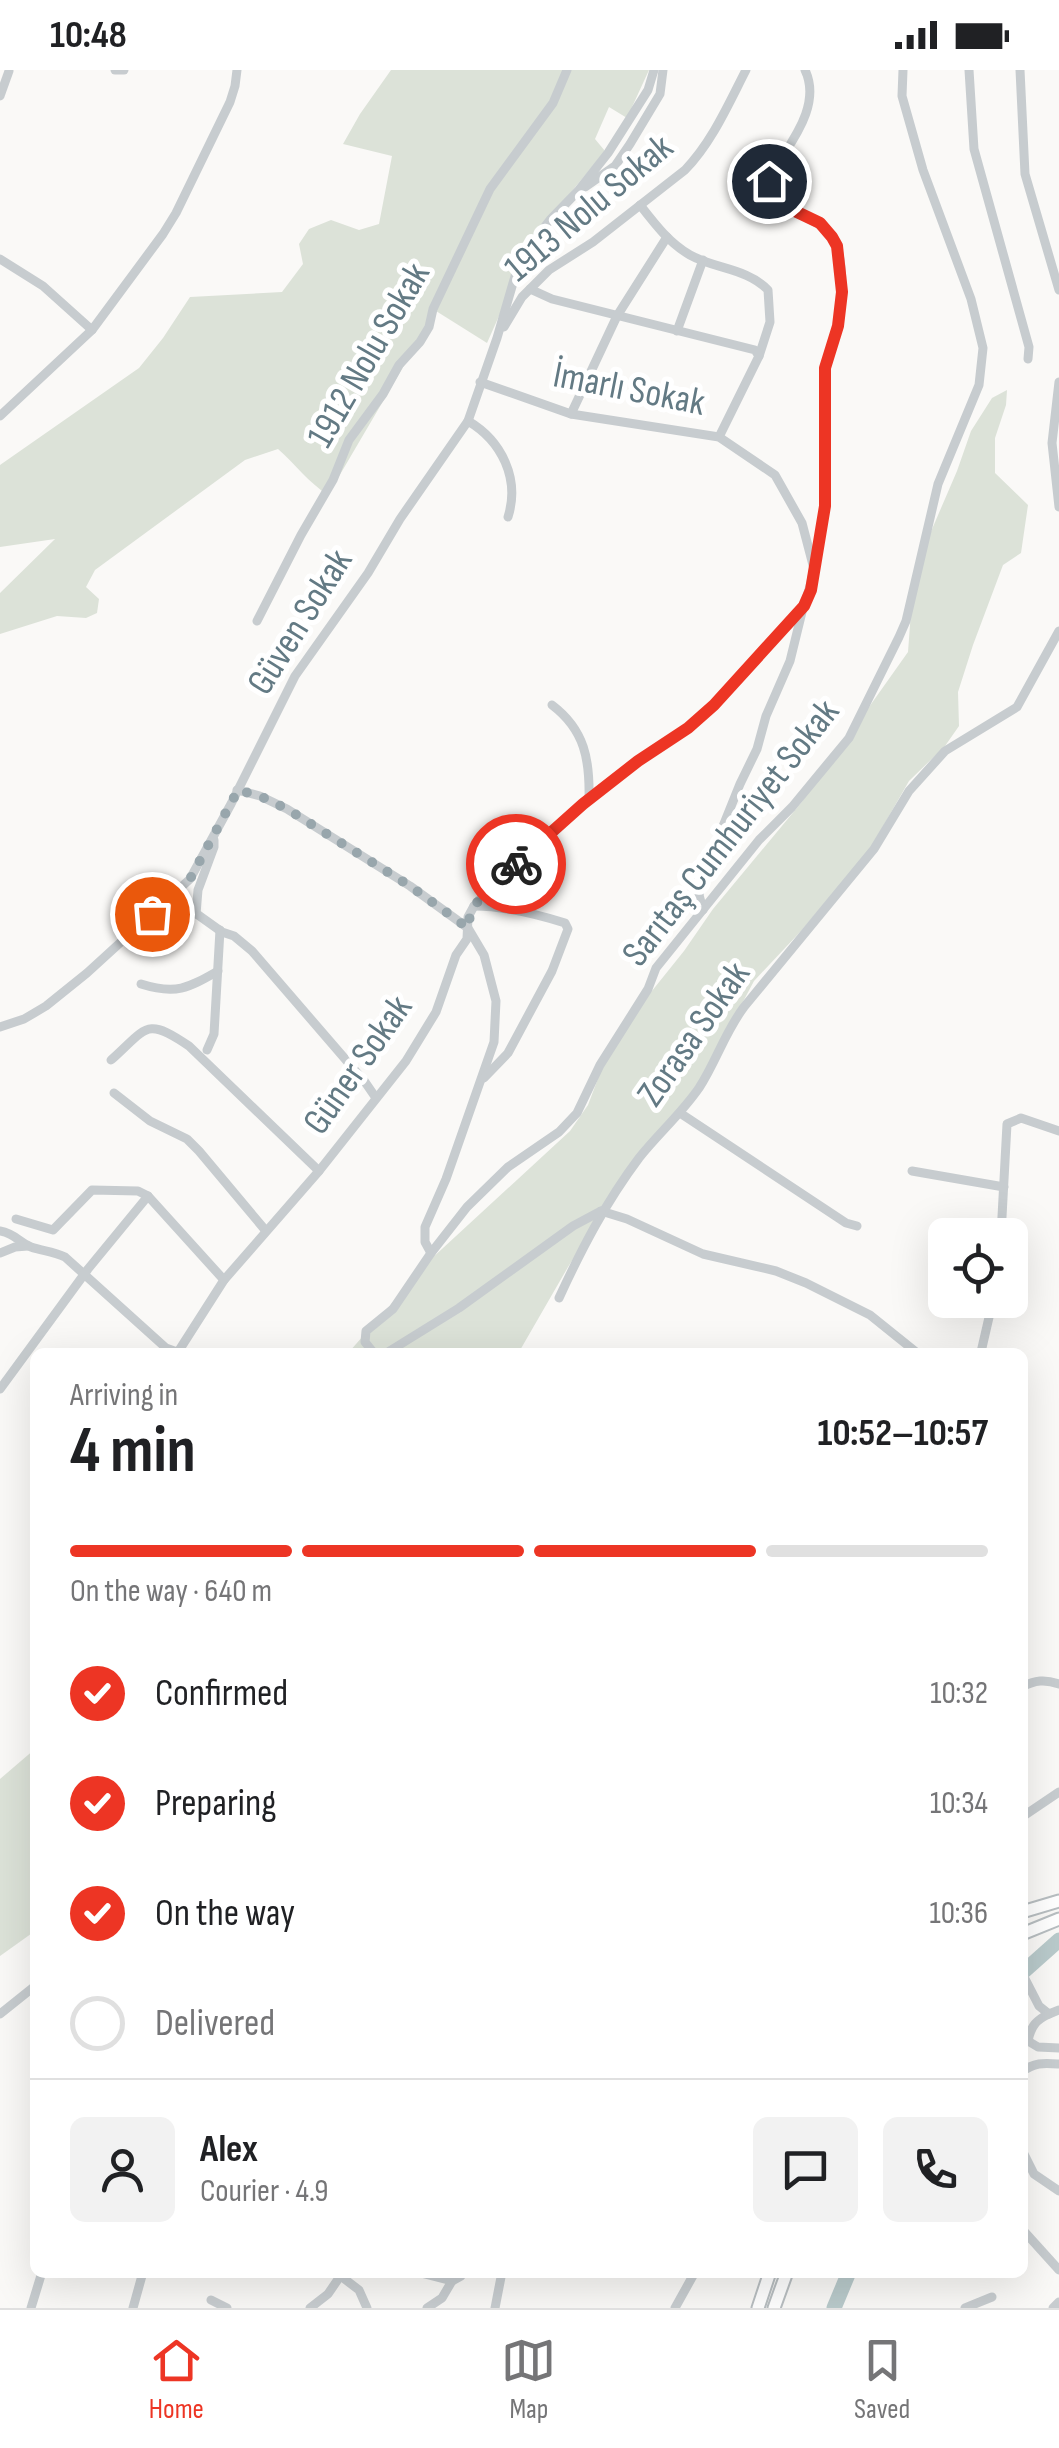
<!DOCTYPE html>
<html lang="en">
<head>
<meta charset="utf-8">
<style>
	body { margin:0; font-family:"Sofia Sans Condensed",sans-serif; background:#f2f2f2; color:#202124; height:100vh; display:flex; flex-direction:column; font-size:38px; white-space:nowrap }
	* { box-sizing:border-box; margin:0 }
	p { font-size:32px; color:#757577 }
	.icon { flex:none; width:55px; height:55px; fill:none; stroke:currentColor; stroke-width:2; stroke-linecap:round; stroke-linejoin:round }
	.map { position:relative; flex:1; overflow:hidden }
	.details { position:absolute; left:30px; top:1278px; width:998px; height:930px; display:flex; flex-direction:column; background:#fff; border-radius:15px; box-shadow:0 10px 40px #0002 }
	.details>* { flex:none }
	.buttons { position:absolute; left:928px; top:1148px; display:grid; gap:20px }
	.buttons a { display:grid; place-items:center; width:100px; height:100px; border-radius:15px; background:#fff; box-shadow:0 10px 40px #0002; font-size:50px }
	.pin { position:absolute; display:grid; place-items:center; width:85px; height:85px; color:#fff; margin:-42px; border:5px solid #fff; border-radius:50%; box-shadow:0 2px 10px #0007 }
	.courier { position:absolute; display:grid; place-items:center; width:100px; height:100px; margin:-50px; border:8px solid #ed3524; border-radius:50%; background:#fff; color:#222; box-shadow:0 2px 12px #0007 }
	.summary em { font-style:normal; font-weight:700 }
	.summary div { display:flex; flex-direction:column-reverse }
	.summary { display:flex; align-items:center; justify-content:space-between; height:170px; padding:0 40px }
	h1 { font-size:65px; font-weight:700; line-height:75px }
	.bar { display:grid; grid-template-columns:repeat(4,1fr); gap:15px 10px; align-content:center; height:120px; padding:0 40px }
	.bar i { height:12px; border-radius:8px; background:#e0e0e0 }
	.bar .active { background:#ed3524 }
	.bar p { grid-column:span 4 }
	.line { display:flex; align-items:center; gap:25px; padding:0 40px; border-top:2px solid #e0e0e0 }
	.line div { flex:1 }
	.round { display:grid; place-items:center; flex:none; width:105px; height:105px; border-radius:15px; background:#f2f2f2 }
	ol { padding:0 40px; list-style:none }
	li { display:flex; align-items:center; gap:30px; height:110px }
	li p { margin-inline-start:auto }
	li .icon { padding:10px; border-radius:50%; background:#ed3524; color:#fff; stroke-width:4 }
	li:last-child { color:#757577 }
	li i { width:55px; height:55px; border:5px solid #e0e0e0; border-radius:50% }
	.status { display:flex; justify-content:space-between; align-items:center; height:70px; padding:0 50px; background:#fff; direction:ltr }
	.status svg { height:28px; fill:currentColor }
	.dock { display:flex; justify-content:space-around; align-items:center; height:140px; border-top:2px solid #e0e0e0; background:#fff; font-size:28px; color:#757577 }
	.dock a { display:grid; justify-items:center; gap:5px }
	.dock .active { color:#ed3524 }
	.map>svg:first-child { display:block }
	.green { fill:#dce2d8 }
	.lines { fill:none; stroke-linecap:round; stroke-linejoin:round }
	.river { stroke:#b9cacb; stroke-width:15 }
	.major-casing { stroke:#b8bec1; stroke-width:15 }
	.minor { stroke:#c7cccf; stroke-width:9 }
	.major { stroke:#fff; stroke-width:11 }
	.done { stroke:#98a6ac; stroke-width:10; stroke-dasharray:0 18 }
	.route { stroke:#ed3524; stroke-width:12 }
	.labels { text-anchor:middle; dominant-baseline:central; stroke-width:10; stroke-linejoin:round; paint-order:stroke }
	.street-label { font-size:38px; fill:#637a84; stroke:#fff }
</style>
</head>
<body>
<div class="status"><b>10:48</b><svg viewBox="0 0 49 12"><path d="M0 12V9h3v3zM5 12V6h3v6zM10 12V3h3v9zM15 12V0h3v12zM26 1h20v11H26zM47 4h2v5h-2z"/></svg></div>
<div class="map">
<svg width="1059" height="2238" viewBox="0 0 1059 2238">
	<rect width="100%" height="100%" fill="#faf9f7"/>
	<g class="green">
		<path d="M391,0H649L627,48L609,37L595,69L605,81L534,167L487,273L436,241L328,425C309,413 295,394 278,379L245,390L95,500L86,517L99,529L97,543L86,548L57,546L0,564V523L55,469L0,477V395L139,298L163,268L190,227L282,222L303,194L299,174L309,159L331,150L359,160L379,154L392,86L343,74L360,44Z"/>
		<path d="M1007,320L1006,335L995,368V403L1028,435L1021,483L1003,495L973,575L958,622L959,656L945,676L909,711L870,779L801,861L754,911L689,1033L617,1120L568,1197L519,1282H349L430,1190L570,1061L588,1035L605,990L631,947L684,881L713,839L801,733L908,582L914,501L957,401L971,361L992,328Z"/>
		<path d="M35,1679V1861L0,1886V1709Z"/>
	</g>
	<g class="lines">
		<g class="river">
			<path d="M1022,1903L1059,1870"/>
			<path d="M834,2238L849,2202"/>
		</g>
		<defs>
			<g id="major">
				<path d="M1022,1842L1059,1831"/>
				<path d="M1022,1864L1059,1849"/>
				<path d="M758,2238L770,2202"/>
				<path d="M774,2238L787,2202"/>
			</g>
		</defs>
		<use href="#major" class="major-casing"/>
		<g class="minor">
			<path d="M115,0H124"/>
			<path d="M969,0L974,79L1029,277L1028,289"/>
			<path d="M1020,0L1025,104L1059,220"/>
			<path d="M0,26L9,1"/>
			<path d="M585,117L615,96L630,74L660,24L663,0"/>
			<path d="M640,135C654,153 669,173 690,185C715,199 747,198 768,220L770,252L759,286"/>
			<path d="M0,189L43,216L92,260"/>
			<path d="M530,219L552,229L755,280L759,286L719,367"/>
			<path d="M504,257L522,227L549,200L593,172L685,100C712,72 728,35 746,0"/>
			<path d="M677,261L703,190"/>
			<path d="M480,312L571,344L719,367L775,405L802,453L813,495"/>
			<path d="M1059,312L1052,373L1059,437"/>
			<path d="M571,344L617,246L667,167"/>
			<path d="M0,346L92,260L163,164L176,143L230,32L235,16L237,0"/>
			<path d="M468,351C502,371 520,409 508,447"/>
			<path d="M257,551L301,465L333,410L349,370L383,324L399,295L420,272L429,257L433,239L490,119L553,33L567,0"/>
			<path d="M552,635C585,660 590,690 589,730"/>
			<path d="M237,720L260,726L287,739L410,816L468,858L484,885L496,931L494,972L446,1109L425,1157V1172L431,1183"/>
			<path d="M474,836C505,836 536,844 565,853L568,859L552,901L508,983L484,1008"/>
			<path d="M703,840L699,825L705,801L740,714L757,679L766,646L790,591L803,538"/>
			<path d="M158,841L174,835L187,837L222,862L234,866L252,881L365,1012L376,1028"/>
			<path d="M196,844L198,820L214,777V770"/>
			<path d="M141,914C176,925 188,918 218,901"/>
			<path d="M0,957L24,949L46,936L87,903L190,809L231,734L295,606L368,503L400,449L468,351L497,268L518,196L528,178L550,150L578,121L608,83L648,20L654,0"/>
			<path d="M207,980L214,964L220,860"/>
			<path d="M111,990C147,958 145,946 189,976L319,1101"/>
			<path d="M114,1023L150,1051L187,1069L199,1081L266,1161"/>
			<path d="M680,1043L846,1153L857,1156"/>
			<path d="M912,1101L1004,1117"/>
			<path d="M601,1141L627,1149L703,1184L776,1201L806,1213L870,1245L916,1282"/>
			<path d="M16,1149L53,1160L92,1120L138,1121L148,1126"/>
			<path d="M0,1161C16,1164 18,1172 31,1177C42,1181 53,1181 65,1187L166,1278L177,1282"/>
			<path d="M1001,1165L1007,1054L1021,1048L1059,1061"/>
			<path d="M0,1183L15,1177L28,1176"/>
			<path d="M559,1228C582,1178 606,1132 639,1088C658,1064 681,1044 699,1018C716,992 725,962 744,937L874,779L909,721L945,681L1017,637L1059,561"/>
			<path d="M178,1282L224,1210L319,1101L406,991L436,942L456,885L467,869L468,847L474,836L494,814L583,734L638,691L688,658L715,635L803,536C811,519 813,502 816,484C820,467 825,449 825,431C827,388 823,344 825,301C826,285 834,272 838,257C843,236 844,194 836,174C824,142 772,146 769,118C767,106 778,94 784,84C800,60 819,29 805,0"/>
			<path d="M373,1282L365,1272L366,1261L393,1239L431,1183L467,1137L508,1097L559,1062L577,1043L600,995L648,919L656,898L759,770L792,737L849,668L899,567L906,551L938,414L979,315L983,278L971,229L923,100L902,26L903,0"/>
			<path d="M388,1282L459,1238L573,1156L601,1141"/>
			<path d="M981,1282L993,1230"/>
			<path d="M0,1319L88,1199L148,1126L224,1210"/>
			<path d="M1022,1617C1035,1610 1045,1609 1059,1614"/>
			<path d="M1022,1747L1059,1722"/>
			<path d="M1022,1903L1039,1936L1049,1944L1059,1940"/>
			<path d="M0,1944L35,1916"/>
			<path d="M1049,1944C1036,1950 1031,1956 1028,1971L1038,1977L1059,1978"/>
			<path d="M1022,2002C1034,1992 1044,1993 1059,1994"/>
			<path d="M1022,2080L1034,2104L1059,2121"/>
			<path d="M1022,2159L1059,2200"/>
			<path d="M417,2202L452,2211L461,2206L462,2202"/>
			<path d="M342,2207L359,2220L367,2238"/>
			<path d="M211,2230L227,2238"/>
			<path d="M31,2238L42,2202"/>
			<path d="M133,2238L143,2202"/>
			<path d="M310,2238L328,2224L343,2202"/>
			<path d="M427,2238L442,2228L452,2211"/>
			<path d="M495,2238L502,2202"/>
			<path d="M675,2238L695,2202"/>
			<path d="M965,2238L992,2227"/>
			<path d="M1053,2238L1059,2232"/>
		</g>
		<use href="#major" class="major"/>
	</g>
	<g class="lines">
		<path class="done" d="M152,844L190,809L238,720L260,726L287,739L410,816L468,858C469,831 497,811 516,794"/>
		<path class="route" d="M516,794L583,734L638,691L688,658L714,635L804,536L811,520L825,436V298L838,256L842,222L837,176L832,167L820,153L774,131L769,122V111"/>
	</g>
	<g class="labels">
		<g class="street-label">
			<text transform="translate(589 138) rotate(-40)">1913 Nolu Sokak</text>
			<text transform="translate(369 285) rotate(-60)">1912 Nolu Sokak</text>
			<text transform="translate(629 319) rotate(11)">İmarlı Sokak</text>
			<text transform="translate(300 552) rotate(-58)">Güven Sokak</text>
			<text transform="translate(731 763) rotate(-52)">Sarıtaş Cumhuriyet Sokak</text>
			<text transform="translate(694 964) rotate(-55)">Zorasa Sokak</text>
			<text transform="translate(358 995) rotate(-55)">Güner Sokak</text>
		</g>
	</g>
</svg>
<div class="buttons">
<a><svg class="icon" aria-label="locate" viewBox="0 0 24 24"><circle cx="12" cy="12" r="6"/><path d="M12 2v4M12 18v4M2 12h4M18 12h4"/></svg></a>
</div>
<div class="pin" style="left:152px;top:844px;background:#ea580c"><svg class="icon" aria-label="bag" viewBox="0 0 24 24"><path d="M5 8h14l-1 12H6zM9 8a3 3 0 0 1 6 0"/></svg></div>
<div class="pin" style="left:769px;top:111px;background:#1f2937"><svg class="icon" aria-label="home" viewBox="0 0 24 24"><path d="M3 11l9-7 9 7M6 9v11h12V9"/></svg></div>
<div class="courier" style="left:516px;top:794px"><svg class="icon" aria-label="bike" viewBox="0 0 24 24"><circle cx="6" cy="16" r="4"/><circle cx="18" cy="16" r="4"/><path d="M6 16l4-8h5l3 8M10 8l3 8H6M13 5h3"/></svg></div>
<section class="details">
<div class="summary"><div><h1>4 min</h1><p>Arriving in</p></div><em>10:52–10:57</em></div>
<div class="bar"><i class="active"></i><i class="active"></i><i class="active"></i><i></i><p>On the way · 640 m</p></div>
<ol>
<li><svg class="icon" aria-label="check" viewBox="0 0 24 24"><path d="M5 12l5 5 9-10"/></svg>Confirmed<p>10:32</p></li>
<li><svg class="icon" aria-label="check" viewBox="0 0 24 24"><path d="M5 12l5 5 9-10"/></svg>Preparing<p>10:34</p></li>
<li><svg class="icon" aria-label="check" viewBox="0 0 24 24"><path d="M5 12l5 5 9-10"/></svg>On the way<p>10:36</p></li>
<li><i></i>Delivered</li>
</ol>
<div class="line" style="height:180px"><a class="round"><svg class="icon" aria-label="person" viewBox="0 0 24 24"><circle cx="12" cy="8" r="4"/><path d="M4 21q1-7 8-7t8 7"/></svg></a><div><b>Alex</b><p>Courier · 4.9</p></div><a class="round"><svg class="icon" aria-label="chat" viewBox="0 0 24 24"><path d="M4 5h16v11H9l-5 4z"/></svg></a><a class="round"><svg class="icon" aria-label="phone" viewBox="0 0 24 24"><path d="M5 4h4l2 5-3 2q2 4 5 5l2-3 5 2v4C11 20 4 13 5 4z"/></svg></a></div>
</section>
</div>
<nav class="dock">
<a class="active"><svg class="icon" aria-label="home" viewBox="0 0 24 24"><path d="M3 11l9-7 9 7M6 9v11h12V9"/></svg>Home</a>
<a><svg class="icon" aria-label="map" viewBox="0 0 24 24"><path d="M3 6l6-2 6 2 6-2v14l-6 2-6-2-6 2zM9 4v14M15 6v14"/></svg>Map</a>
<a><svg class="icon" aria-label="saved" viewBox="0 0 24 24"><path d="M7 4h10v16l-5-4-5 4z"/></svg>Saved</a>
</nav>
</body>
</html>
